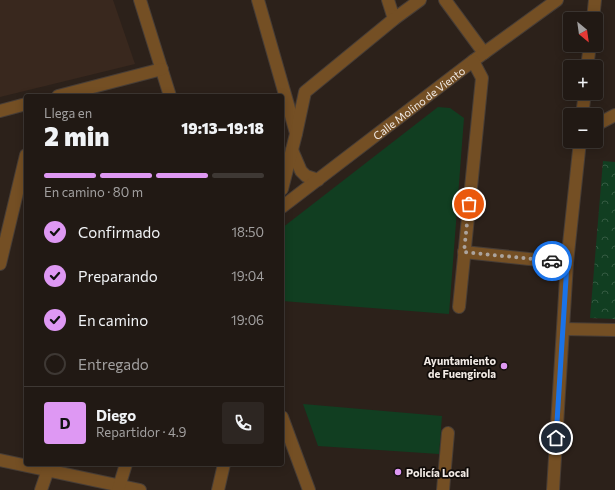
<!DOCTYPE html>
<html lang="es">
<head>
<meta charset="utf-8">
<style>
	body { margin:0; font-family:Commissioner,sans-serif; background:#2d2622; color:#f1f3f6; height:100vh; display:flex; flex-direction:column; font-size:15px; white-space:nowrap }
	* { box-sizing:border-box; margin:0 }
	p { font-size:13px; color:#a2a0a0 }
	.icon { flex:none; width:22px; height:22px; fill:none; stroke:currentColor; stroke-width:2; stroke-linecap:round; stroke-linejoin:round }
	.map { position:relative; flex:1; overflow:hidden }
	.sheet { position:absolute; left:24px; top:94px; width:260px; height:372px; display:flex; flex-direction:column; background:#211914; border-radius:4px; box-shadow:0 2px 10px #0003,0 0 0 1px #3e3834 }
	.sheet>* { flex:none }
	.needle { width:26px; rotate:151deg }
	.tools { position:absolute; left:563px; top:12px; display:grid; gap:8px }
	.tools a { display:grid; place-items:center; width:40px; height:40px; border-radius:4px; background:#211914; box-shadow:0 2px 10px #0003,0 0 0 1px #3e3834; font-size:20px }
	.pin { position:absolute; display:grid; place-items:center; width:34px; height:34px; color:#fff; margin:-17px; border:2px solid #fff; border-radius:50%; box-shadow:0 1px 4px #0007 }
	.courier { position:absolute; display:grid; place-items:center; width:40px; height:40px; margin:-20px; border:3px solid #1a73e8; border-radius:50%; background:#fff; color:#222; box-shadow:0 1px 5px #0007 }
	.headline em { font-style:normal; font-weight:800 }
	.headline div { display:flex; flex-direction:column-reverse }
	.headline { display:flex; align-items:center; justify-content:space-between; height:68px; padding:0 20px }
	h1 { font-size:26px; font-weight:800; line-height:30px }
	.bar { display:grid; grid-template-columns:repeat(4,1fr); gap:6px 4px; align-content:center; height:48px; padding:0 20px }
	.bar i { height:5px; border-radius:3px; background:#3e3834 }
	.bar .on { background:#de98f3 }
	.bar p { grid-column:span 4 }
	.line { display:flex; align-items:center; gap:10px; padding:0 20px; border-top:1px solid #3e3834 }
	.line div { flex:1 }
	.round { display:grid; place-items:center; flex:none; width:42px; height:42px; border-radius:4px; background:#2d2622 }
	ol { padding:0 20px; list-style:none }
	li { display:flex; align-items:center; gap:12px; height:44px }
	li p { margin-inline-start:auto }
	li .icon { padding:4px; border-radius:50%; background:#de98f3; color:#111; stroke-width:4 }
	li:last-child { color:#a2a0a0 }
	li i { width:22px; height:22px; border:2px solid #3e3834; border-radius:50% }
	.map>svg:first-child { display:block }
	.built { fill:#39281e }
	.green { fill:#113e21 }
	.park { fill:url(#park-crowns) }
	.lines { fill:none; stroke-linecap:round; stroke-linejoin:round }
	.minor-casing { stroke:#473d36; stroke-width:14 }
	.minor { stroke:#744f24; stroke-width:12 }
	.done { stroke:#aba39d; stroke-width:4; stroke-dasharray:0 7.2 }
	.route { stroke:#1a73e8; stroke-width:5 }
	.poi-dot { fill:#de98f3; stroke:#110c09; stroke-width:1.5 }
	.labels { text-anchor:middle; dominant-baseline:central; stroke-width:3.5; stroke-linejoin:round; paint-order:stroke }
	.street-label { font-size:11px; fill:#f0e9e4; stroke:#110c09 }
	.poi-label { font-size:11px; font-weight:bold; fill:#f0e9e4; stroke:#110c09; text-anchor:end }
</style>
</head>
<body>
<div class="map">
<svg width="615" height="490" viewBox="0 0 615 490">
	<defs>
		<pattern id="park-crowns" width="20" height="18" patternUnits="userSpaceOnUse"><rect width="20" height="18" fill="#113e21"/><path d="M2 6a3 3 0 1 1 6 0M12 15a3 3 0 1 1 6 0" fill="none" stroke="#345a41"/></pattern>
	</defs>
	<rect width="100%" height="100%" fill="#2c211a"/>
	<path class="built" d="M0,0H113L135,64L0,97Z"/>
	<g class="green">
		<path d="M438,107L450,108L464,118L449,314L282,301V228Z"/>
		<path d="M303,404L442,416L439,454L318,446Z"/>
	</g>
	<path class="park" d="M603,161L615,162V319L590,318Z"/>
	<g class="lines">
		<defs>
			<g id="minor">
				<path d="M140,0L170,96"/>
				<path d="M258,0L296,133"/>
				<path d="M388,0L394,19"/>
				<path d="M445,0L484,53"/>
				<path d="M593,19L595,0"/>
				<path d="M587,67L590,45"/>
				<path d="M58,96L162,69"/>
				<path d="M0,111L26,104"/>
				<path d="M582,115L585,93"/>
				<path d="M596,125L615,115"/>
				<path d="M292,150L301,171L306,176L318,180"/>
				<path d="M282,189L296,134L305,92L394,19L420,0"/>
				<path id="s1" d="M282,207L473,61L557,0"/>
				<path d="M464,252L567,263"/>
				<path d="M0,264L26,155"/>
				<path d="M459,307L482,78L473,61"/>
				<path d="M563,329L615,330"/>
				<path d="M282,417L309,490"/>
				<path d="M0,460L140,490"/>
				<path d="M41,490L50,464"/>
				<path d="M118,490L126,464"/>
				<path d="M218,490L224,464"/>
				<path d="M443,490L448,433"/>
				<path d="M553,490L567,263L580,141"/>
			</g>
		</defs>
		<use href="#minor" class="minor-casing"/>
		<use href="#minor" class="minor"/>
	</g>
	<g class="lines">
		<path class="done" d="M469,204L464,252L552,261"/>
		<path class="route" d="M552,261L567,263L556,438"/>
	</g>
	<g class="poi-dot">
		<circle cx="504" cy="366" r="4"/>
		<circle cx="398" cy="472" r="4"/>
	</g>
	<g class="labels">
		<g class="street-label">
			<text stroke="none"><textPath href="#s1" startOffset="172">Calle Molino de Viento</textPath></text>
		</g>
		<g class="poi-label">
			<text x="496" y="360">Ayuntamiento<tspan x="496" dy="13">de Fuengirola</tspan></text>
			<text x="406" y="472" text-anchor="start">Policía Local</text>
		</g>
	</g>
</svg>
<div class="tools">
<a><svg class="needle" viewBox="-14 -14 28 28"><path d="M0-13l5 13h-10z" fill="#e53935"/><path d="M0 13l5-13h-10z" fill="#a2a0a0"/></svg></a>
<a>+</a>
<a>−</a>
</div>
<div class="pin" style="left:469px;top:204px;background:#ea580c"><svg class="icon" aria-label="bag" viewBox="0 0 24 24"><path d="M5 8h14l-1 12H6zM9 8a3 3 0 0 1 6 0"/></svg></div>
<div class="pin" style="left:556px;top:438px;background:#1f2937"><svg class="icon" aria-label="home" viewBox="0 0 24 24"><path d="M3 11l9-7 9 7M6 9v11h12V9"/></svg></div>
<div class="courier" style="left:552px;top:261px"><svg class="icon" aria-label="car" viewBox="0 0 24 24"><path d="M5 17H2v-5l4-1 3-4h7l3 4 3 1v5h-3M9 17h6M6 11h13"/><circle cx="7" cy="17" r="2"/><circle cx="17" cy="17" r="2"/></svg></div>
<section class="sheet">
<div class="headline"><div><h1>2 min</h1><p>Llega en</p></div><em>19:13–19:18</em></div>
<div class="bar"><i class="on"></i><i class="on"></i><i class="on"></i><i></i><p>En camino · 80 m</p></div>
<ol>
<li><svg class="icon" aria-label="check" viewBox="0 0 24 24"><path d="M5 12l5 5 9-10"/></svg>Confirmado<p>18:50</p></li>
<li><svg class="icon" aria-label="check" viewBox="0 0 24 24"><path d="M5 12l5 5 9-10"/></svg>Preparando<p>19:04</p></li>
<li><svg class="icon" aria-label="check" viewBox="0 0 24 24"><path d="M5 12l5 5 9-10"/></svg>En camino<p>19:06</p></li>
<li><i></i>Entregado</li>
</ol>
<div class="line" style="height:72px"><b class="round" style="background:#de98f3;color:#111">D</b><div><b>Diego</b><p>Repartidor · 4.9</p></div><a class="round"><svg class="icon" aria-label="phone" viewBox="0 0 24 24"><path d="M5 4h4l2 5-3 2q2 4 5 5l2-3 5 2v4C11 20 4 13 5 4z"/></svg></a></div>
</section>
</div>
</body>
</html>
